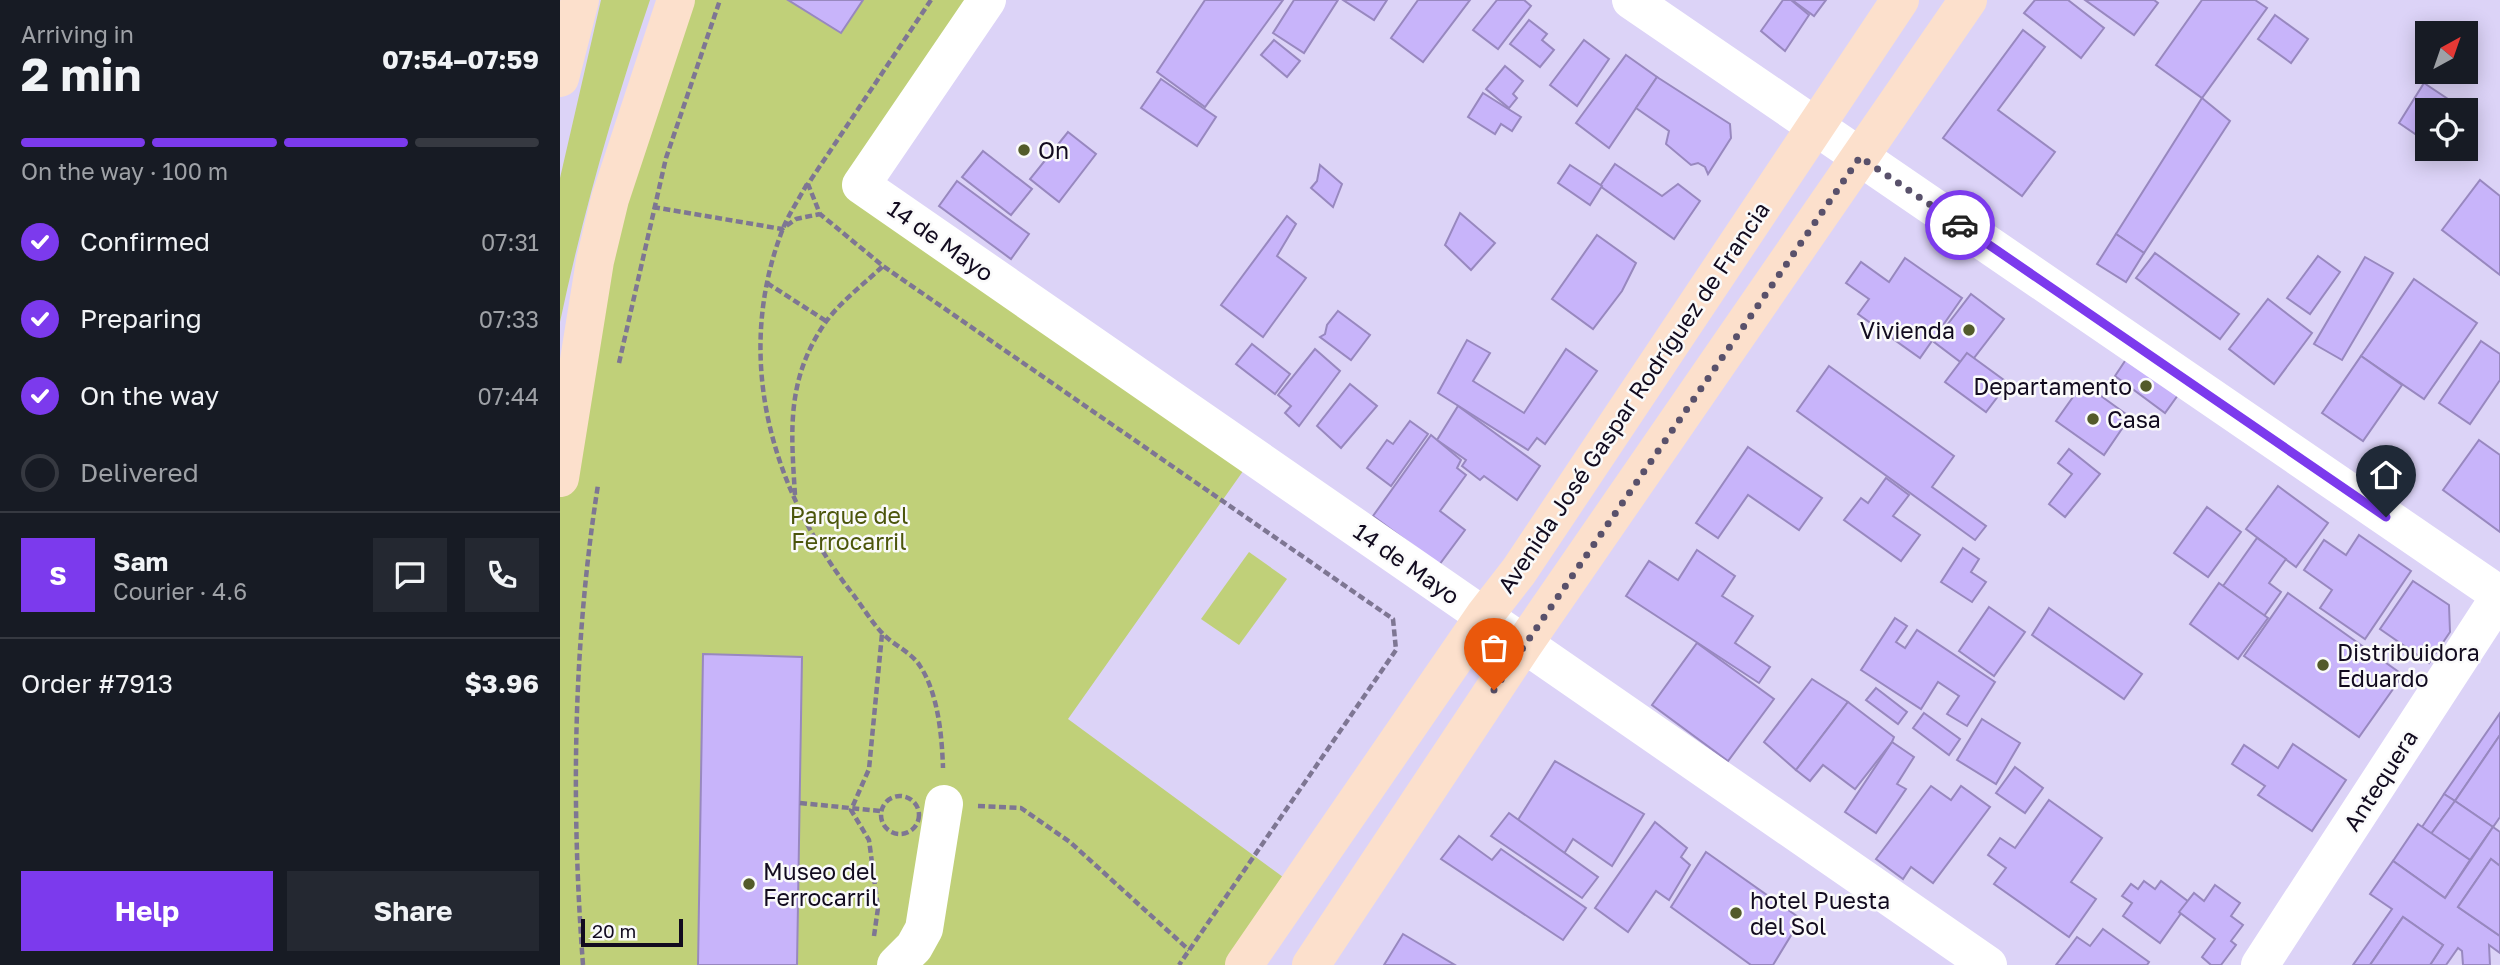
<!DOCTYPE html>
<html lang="en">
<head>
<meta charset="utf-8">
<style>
	body { margin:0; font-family:"Golos Text",sans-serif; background:#242831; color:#f1f3f6; height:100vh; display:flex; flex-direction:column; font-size:26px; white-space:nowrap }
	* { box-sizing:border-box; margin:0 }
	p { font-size:23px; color:#9ea1a6 }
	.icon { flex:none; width:38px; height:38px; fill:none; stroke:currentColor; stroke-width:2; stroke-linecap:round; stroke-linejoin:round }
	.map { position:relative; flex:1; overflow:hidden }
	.panel { display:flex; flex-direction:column; background:#171b24; width:560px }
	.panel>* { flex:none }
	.needle { width:46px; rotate:40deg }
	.fabs { position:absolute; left:1855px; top:21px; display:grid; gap:14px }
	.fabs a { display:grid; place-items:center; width:63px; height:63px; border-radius:0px; background:#171b24; box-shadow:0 4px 18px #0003; font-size:35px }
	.scale { position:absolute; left:21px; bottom:18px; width:102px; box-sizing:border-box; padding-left:7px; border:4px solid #120b1f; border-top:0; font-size:19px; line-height:24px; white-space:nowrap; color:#120b1f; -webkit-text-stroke:5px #fafafa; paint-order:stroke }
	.pin { position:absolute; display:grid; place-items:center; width:60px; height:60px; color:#fff; margin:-72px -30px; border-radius:50% 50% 50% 0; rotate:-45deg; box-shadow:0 0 7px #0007 }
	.pin .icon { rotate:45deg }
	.courier { position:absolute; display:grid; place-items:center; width:70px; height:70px; margin:-35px; border:5px solid #7c3aed; border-radius:50%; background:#fff; color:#222; box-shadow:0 2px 9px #0007 }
	.head em { font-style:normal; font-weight:700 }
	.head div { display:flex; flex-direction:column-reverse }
	.head { display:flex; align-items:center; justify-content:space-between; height:119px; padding:0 21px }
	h1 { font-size:46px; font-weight:700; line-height:52px }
	.bar { display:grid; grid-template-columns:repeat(4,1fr); gap:10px 7px; align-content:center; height:84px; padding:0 21px }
	.bar i { height:9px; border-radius:5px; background:#363941 }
	.bar .on { background:#7c3aed }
	.bar p { grid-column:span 4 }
	.line { display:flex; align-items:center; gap:18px; padding:0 21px; border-top:2px solid #363941 }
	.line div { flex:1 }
	.round { display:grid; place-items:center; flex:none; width:74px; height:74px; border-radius:0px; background:#242831 }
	ol { padding:0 21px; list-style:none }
	li { display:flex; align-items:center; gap:21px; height:77px }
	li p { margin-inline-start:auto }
	li .icon { padding:7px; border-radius:50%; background:#7c3aed; color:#fff; stroke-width:4 }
	li:last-child { color:#9ea1a6 }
	li i { width:38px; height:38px; border:4px solid #363941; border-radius:50% }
	.action { display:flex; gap:14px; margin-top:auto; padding:14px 21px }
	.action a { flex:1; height:80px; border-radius:0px; background:#7c3aed; color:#fff; font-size:28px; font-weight:700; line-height:80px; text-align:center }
	.action a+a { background:#242831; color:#f1f3f6 }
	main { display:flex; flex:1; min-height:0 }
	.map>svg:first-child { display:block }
	.green { fill:#c0d079 }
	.building { fill:#c8b4fa; stroke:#9888bf; stroke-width:2 }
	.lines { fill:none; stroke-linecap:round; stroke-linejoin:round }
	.path { stroke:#7e7693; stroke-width:4.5; stroke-dasharray:7 3.5; stroke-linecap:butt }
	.minor { stroke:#fff; stroke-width:38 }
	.major { stroke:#fce0cc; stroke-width:38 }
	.done { stroke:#59516b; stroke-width:7; stroke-dasharray:0 12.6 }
	.route { stroke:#7c3aed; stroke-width:9 }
	.poi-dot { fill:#535b2a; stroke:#fafafa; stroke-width:2.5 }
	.labels { text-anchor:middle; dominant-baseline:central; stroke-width:5; stroke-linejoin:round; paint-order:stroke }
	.poi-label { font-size:23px; fill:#120b1f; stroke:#fafafa; text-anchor:start }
	.street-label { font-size:23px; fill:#120b1f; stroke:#fafafa }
	.park-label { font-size:23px; fill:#4b550b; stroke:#fafafa }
</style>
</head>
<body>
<main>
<section class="panel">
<div class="head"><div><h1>2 min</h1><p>Arriving in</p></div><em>07:54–07:59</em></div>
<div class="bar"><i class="on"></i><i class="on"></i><i class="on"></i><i></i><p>On the way · 100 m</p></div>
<ol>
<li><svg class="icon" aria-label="check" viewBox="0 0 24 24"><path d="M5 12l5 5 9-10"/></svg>Confirmed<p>07:31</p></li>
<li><svg class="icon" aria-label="check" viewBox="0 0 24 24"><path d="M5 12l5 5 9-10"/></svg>Preparing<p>07:33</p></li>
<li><svg class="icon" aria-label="check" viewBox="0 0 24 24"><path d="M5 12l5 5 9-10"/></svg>On the way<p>07:44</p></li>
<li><i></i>Delivered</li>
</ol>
<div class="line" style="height:126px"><b class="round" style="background:#7c3aed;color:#fff">S</b><div><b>Sam</b><p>Courier · 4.6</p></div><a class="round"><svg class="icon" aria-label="chat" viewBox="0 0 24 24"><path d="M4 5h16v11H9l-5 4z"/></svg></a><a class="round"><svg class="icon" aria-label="phone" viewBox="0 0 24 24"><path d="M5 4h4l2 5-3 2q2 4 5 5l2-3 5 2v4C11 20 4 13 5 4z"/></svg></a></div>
<div class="line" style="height:91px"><div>Order #7913</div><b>$3.96</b></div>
<div class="action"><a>Help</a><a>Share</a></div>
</section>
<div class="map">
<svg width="1940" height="965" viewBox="0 0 1940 965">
	<rect width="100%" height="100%" fill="#dcd3f7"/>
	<g class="green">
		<path d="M41,0H90C54,106 23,213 0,322V178Z"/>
		<path d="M116,0H427L301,185L693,457L508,719L738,888L685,965H0V478Z"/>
		<path d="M689,552L727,579L679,645L641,619Z"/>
	</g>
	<g class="building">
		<path d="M228,0H303L281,33Z"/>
		<path d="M645,0H723L645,107L597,72Z"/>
		<path d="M734,0H778L744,53L713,33Z"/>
		<path d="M783,0H827L814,20Z"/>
		<path d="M858,0H910L863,62L831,38Z"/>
		<path d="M937,0H964L971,6L938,49L913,30Z"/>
		<path d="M1223,0H1231L1249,15L1225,51L1201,31Z"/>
		<path d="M1232,0H1266L1254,16Z"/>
		<path d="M1475,0H1508L1544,28L1521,58L1464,13Z"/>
		<path d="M1525,0H1594L1598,3L1574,35Z"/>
		<path d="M1642,0H1695L1707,8L1642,98L1596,65Z"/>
		<path d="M1715,15L1748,39L1731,63L1698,39Z"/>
		<path d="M969,20L987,34L982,40L994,50L980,67L950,44Z"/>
		<path d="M1463,30L1485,47L1438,110L1495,152L1462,196L1383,138Z"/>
		<path d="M714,40L740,61L727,77L701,55Z"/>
		<path d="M1024,40L1049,59L1017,106L990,85Z"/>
		<path d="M1066,55L1097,77L1049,148L1016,123Z"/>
		<path d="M945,66L963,81L953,94L957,98L949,108L926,89Z"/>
		<path d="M1097,77L1170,124L1171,138L1148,174L1145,167L1138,163L1131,165L1106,144L1109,131L1076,108Z"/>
		<path d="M601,79L656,117L637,146L581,108Z"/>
		<path d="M1864,83L1900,107L1898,110H1867V142L1839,123Z"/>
		<path d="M923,93L961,117L952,131L941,124L935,134L908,117Z"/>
		<path d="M1642,98L1670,121L1584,253L1556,234Z"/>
		<path d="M508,132L536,154L499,202L470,179Z"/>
		<path d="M423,151L472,189L451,215L402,177Z"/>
		<path d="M1055,164L1102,196L1118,184L1140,201L1114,239L1040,186Z"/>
		<path d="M760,165L782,184L773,207L751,188L757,181Z"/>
		<path d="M1010,165L1042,186L1030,205L998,183Z"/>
		<path d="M1920,180L1940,196V275L1882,230Z"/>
		<path d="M397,181L469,234L451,259L379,206Z"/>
		<path d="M900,213L935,243L911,270L885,245Z"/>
		<path d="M727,216L736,224L717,256L746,278L703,337L661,305Z"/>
		<path d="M1556,234L1584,253L1566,282L1537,264Z"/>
		<path d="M1037,235L1076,263L1062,291L1033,329L992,299Z"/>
		<path d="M1595,253L1679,314L1660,339L1576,278Z"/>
		<path d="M1758,256L1780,272L1750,314L1727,298Z"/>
		<path d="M1805,257L1833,273L1782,360L1754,344Z"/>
		<path d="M1345,258L1402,298L1360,358L1298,314L1309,299L1286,283L1301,262L1329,282Z"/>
		<path d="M1854,279L1917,323L1864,399L1801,356Z"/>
		<path d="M1411,294L1444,319L1407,367L1374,342Z"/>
		<path d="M1708,299L1752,333L1714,384L1669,349Z"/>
		<path d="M778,311L810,335L791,360L760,337L765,334L767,325Z"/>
		<path d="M907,340L930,353L913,381L964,413L1006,349L1037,371L985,444L977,438L968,450L878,393Z"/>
		<path d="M1921,341L1940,354V380L1910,424L1879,403Z"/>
		<path d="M692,344L730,374L715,394L676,364Z"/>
		<path d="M755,349L780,371L739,426L725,413L731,406L718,395Z"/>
		<path d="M1407,353L1448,383L1426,412L1385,382Z"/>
		<path d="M1801,356L1842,385L1803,441L1762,413Z"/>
		<path d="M1567,358L1618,395L1605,413L1555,376Z"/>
		<path d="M1269,366L1394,456L1372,487L1426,526L1415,540L1237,411Z"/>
		<path d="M1523,383L1570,417L1544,455L1496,421Z"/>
		<path d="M790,384L817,406L781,448L757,426Z"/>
		<path d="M898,406L980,466L957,500L924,476L920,480L902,466L906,460L877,440Z"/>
		<path d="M850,421L868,434L831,486L807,468L827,440L833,444Z"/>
		<path d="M871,435L901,460L897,468L906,475L880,511L905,530L879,565L813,516Z"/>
		<path d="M1919,440L1940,455V532L1883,490Z"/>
		<path d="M1188,447L1262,498L1239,530L1188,495L1158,538L1136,523Z"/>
		<path d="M1509,449L1540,474L1505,517L1489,504L1512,474L1498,463Z"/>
		<path d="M1326,478L1349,495L1333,516L1360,535L1341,561L1284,520L1301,498L1308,503Z"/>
		<path d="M1718,486L1768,523L1736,567L1686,529Z"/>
		<path d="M1647,507L1681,532L1648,577L1614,553Z"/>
		<path d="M1799,535L1851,571L1805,639L1760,608L1772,590L1744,570L1764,540L1786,555Z"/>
		<path d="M1697,538L1726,559L1709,583L1721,592L1704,616L1663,586Z"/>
		<path d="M1403,548L1419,559L1411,572L1426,582L1412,602L1381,582Z"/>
		<path d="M1137,550L1175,576L1162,596L1193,616L1175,643L1210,667L1199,683L1066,596L1089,561L1118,580Z"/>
		<path d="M1853,581L1889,605L1890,632L1869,663L1820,629Z"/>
		<path d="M1659,583L1708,618L1678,659L1630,624Z"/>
		<path d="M1728,593L1843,675L1799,737L1684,656Z"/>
		<path d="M1429,607L1465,632L1434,676L1399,651Z"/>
		<path d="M1489,608L1582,674L1564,699L1472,635Z"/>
		<path d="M1335,618L1347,626L1336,642L1345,648L1357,630L1435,682L1407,726L1387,714L1399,696L1378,682L1361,709L1301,670Z"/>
		<path d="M1137,643L1214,699L1168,761L1092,705Z"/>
		<path d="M143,654L242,657L237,965H138Z"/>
		<path d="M1252,679L1288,702L1236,770L1204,742Z"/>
		<path d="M1316,688L1347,712L1338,724L1306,700Z"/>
		<path d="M1288,702L1334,737L1332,742L1295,789L1263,765L1250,781L1236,770Z"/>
		<path d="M1364,713L1400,739L1389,755L1353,728Z"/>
		<path d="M1940,713V735L1895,801L1884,794Z"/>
		<path d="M1422,719L1460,743L1436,784L1397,760Z"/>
		<path d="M1940,735V817L1933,827L1895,801Z"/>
		<path d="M1332,742L1354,757L1337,784L1346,789L1316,833L1285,812Z"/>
		<path d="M1733,744L1786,780L1752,831L1698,795L1705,786L1672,764L1684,745L1718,768Z"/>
		<path d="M995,761L1084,814L1052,866L1013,839L1002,857L956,823Z"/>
		<path d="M1455,767L1483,788L1465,813L1436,793Z"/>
		<path d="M1371,786L1391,800L1401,786L1430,807L1373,883L1351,867L1343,879L1316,859Z"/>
		<path d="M1884,794L1895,801L1871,834L1862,827Z"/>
		<path d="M1489,800L1542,838L1511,882L1536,899L1509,937L1434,884L1446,868L1428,855L1440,838L1455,848Z"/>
		<path d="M1895,801L1933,827L1910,860L1871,834Z"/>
		<path d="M949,813L1038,877L1022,898L931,836Z"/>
		<path d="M1095,822L1127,848L1121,857L1130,865L1109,900L1096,891L1068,932L1035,908Z"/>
		<path d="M1858,824L1910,860L1885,898L1833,861Z"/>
		<path d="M1933,827L1940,832V866L1931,859L1898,907L1940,936V953L1929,945L1930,965H1903L1902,951L1898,948L1886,965H1870L1883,945L1843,917L1810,965H1793L1832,909L1810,894L1833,861L1885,898Z"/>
		<path d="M899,836L932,860L941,849L1026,908L1003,940L881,859Z"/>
		<path d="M1146,852L1241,919L1213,965H1191L1111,907Z"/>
		<path d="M1931,859L1940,866V936L1898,907Z"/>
		<path d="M1584,881L1595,889L1601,881L1629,902L1600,943L1563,916L1572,903L1562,896L1571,884L1578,889Z"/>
		<path d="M1655,885L1680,903L1671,916L1683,925L1671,941L1676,945L1661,965H1651L1642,957L1655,939L1619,912L1634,893L1644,901Z"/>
		<path d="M1843,917L1883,945L1870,965H1810Z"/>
		<path d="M1543,929L1589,962L1587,965H1496L1517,937L1530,946Z"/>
		<path d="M843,934L895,965H824Z"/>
	</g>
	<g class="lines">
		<g class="path">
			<path d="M371,0L248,184L260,214L323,266L833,619L836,650L619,965"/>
			<path d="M247,184C239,199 228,215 222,231C173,360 212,492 295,597C304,609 313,624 324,635C334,645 352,653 360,666C378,693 382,736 383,768"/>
			<path d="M93,207L222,229L236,219L260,214"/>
			<path d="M207,283L266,321"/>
			<path d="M59,363L106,158L160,0"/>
			<path d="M235,495C231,431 226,380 265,323C280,302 304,284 323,266"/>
			<circle cx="340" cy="815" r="19"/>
			<path d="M240,803L320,811"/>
			<path d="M418,806L461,808L510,842L629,950"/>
			<path d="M314,936L318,908L309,840L291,810L309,769L322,634"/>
			<path d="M23,965C11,805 13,644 38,485"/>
		</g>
		<g class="minor">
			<path d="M427,0L301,185L1428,965"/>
			<path d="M1071,0L1940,595"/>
			<path d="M336,965L354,947L364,929L384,804"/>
			<path d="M1700,965L1940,596"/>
		</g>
		<g class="major">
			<path d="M0,78L20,0"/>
			<path d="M0,478L35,261L50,199L116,0"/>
			<path d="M684,965L924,616L959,571L1340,0"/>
			<path d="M751,965L964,644L1408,0"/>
		</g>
	</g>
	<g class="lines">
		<path class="done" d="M934,690L1300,157L1400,225"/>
		<path class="route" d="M1400,225L1826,517"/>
	</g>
	<g class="poi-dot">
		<circle cx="464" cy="150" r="7"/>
		<circle cx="1409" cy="330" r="7"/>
		<circle cx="1586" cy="386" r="7"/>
		<circle cx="1533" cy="419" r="7"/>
		<circle cx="1763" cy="665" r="7"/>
		<circle cx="189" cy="884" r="7"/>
		<circle cx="1176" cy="913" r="7"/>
	</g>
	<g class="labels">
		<g class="poi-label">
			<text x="478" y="150">On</text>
			<text x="1395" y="330" text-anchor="end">Vivienda</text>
			<text x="1572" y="386" text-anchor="end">Departamento</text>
			<text x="1547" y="419">Casa</text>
			<text x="1777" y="652">Distribuidora<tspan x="1777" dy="26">Eduardo</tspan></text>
			<text x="203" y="871">Museo del<tspan x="203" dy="26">Ferrocarril</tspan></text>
			<text x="1190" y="900">hotel Puesta<tspan x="1190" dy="26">del Sol</tspan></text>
		</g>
		<g class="street-label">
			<text transform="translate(381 240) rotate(35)">14 de Mayo</text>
			<text transform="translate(1073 397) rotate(-56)">Avenida José Gaspar Rodríguez de Francia</text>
			<text transform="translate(847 563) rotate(35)">14 de Mayo</text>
			<text transform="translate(1820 780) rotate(-57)">Antequera</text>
		</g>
		<g class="park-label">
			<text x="289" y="515">Parque del<tspan x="289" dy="26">Ferrocarril</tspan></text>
		</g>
	</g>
</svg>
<div class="fabs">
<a><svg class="needle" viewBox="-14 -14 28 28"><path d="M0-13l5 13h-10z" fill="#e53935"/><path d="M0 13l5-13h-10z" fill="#9ea1a6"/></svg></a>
<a><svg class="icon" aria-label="locate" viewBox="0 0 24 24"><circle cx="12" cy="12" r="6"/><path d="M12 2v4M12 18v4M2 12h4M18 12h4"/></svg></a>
</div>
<div class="scale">20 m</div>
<div class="pin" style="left:934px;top:690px;background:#ea580c"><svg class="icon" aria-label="bag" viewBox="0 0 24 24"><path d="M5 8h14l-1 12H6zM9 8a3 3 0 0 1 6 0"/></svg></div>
<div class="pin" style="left:1826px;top:517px;background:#1f2937"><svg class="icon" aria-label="home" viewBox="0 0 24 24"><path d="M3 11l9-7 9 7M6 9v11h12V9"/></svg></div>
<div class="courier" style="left:1400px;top:225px"><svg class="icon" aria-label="car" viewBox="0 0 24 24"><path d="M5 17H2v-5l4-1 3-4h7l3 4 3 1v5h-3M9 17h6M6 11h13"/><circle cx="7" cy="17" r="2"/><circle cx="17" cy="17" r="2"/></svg></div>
</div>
</main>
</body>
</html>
